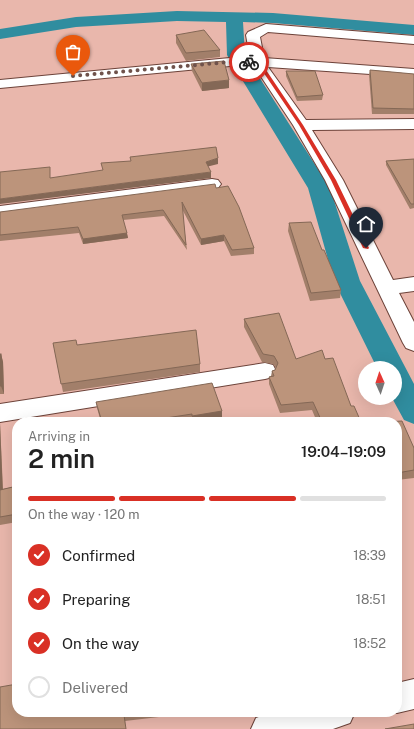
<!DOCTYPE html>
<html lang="en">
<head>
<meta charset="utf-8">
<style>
	body { margin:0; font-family:"Public Sans",sans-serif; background:#f6f6f6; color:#222; height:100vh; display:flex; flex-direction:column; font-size:15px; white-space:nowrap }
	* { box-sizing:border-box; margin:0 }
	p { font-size:13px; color:#767676 }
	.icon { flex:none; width:22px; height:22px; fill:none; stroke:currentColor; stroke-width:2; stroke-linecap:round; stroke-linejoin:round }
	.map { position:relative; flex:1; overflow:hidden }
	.side { position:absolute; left:12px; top:417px; width:390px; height:300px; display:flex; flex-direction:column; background:#fff; border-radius:16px; box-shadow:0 4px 16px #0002 }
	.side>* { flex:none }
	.needle { width:26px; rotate:357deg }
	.controls { position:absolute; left:358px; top:361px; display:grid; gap:8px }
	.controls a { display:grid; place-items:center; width:44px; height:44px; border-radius:50%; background:#fff; box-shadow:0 4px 16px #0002; font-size:20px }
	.pin { position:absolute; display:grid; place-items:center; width:34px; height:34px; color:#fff; margin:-41px -17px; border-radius:50% 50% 50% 0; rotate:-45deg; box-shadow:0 0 4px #0007 }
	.pin .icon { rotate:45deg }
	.courier { position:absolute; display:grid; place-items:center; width:40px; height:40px; margin:-20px; border:3px solid #d93025; border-radius:50%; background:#fff; color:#222; box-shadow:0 1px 5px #0007 }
	.summary em { font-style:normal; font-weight:600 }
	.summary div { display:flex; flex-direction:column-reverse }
	.summary { display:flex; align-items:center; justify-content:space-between; height:68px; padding:0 16px }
	h1 { font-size:26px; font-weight:600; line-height:30px }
	.bar { display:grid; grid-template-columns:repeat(4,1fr); gap:6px 4px; align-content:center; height:48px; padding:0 16px }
	.bar i { height:5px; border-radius:3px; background:#e0e0e0 }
	.bar .on { background:#d93025 }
	.bar p { grid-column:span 4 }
	ol { padding:0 16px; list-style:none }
	li { display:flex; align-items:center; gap:12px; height:44px }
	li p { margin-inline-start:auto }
	li .icon { padding:4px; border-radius:50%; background:#d93025; color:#fff; stroke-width:4 }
	li:last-child { color:#767676 }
	li i { width:22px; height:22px; border:2px solid #e0e0e0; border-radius:50% }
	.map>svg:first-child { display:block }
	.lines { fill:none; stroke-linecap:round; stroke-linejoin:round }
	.canal { fill:#308d9f; fill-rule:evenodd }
	.minor-casing { stroke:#6c4239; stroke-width:2 }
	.minor { fill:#fff; fill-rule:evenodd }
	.wall { fill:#a27f6a }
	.shaded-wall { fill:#846856 }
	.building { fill:#bc947b; stroke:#846856 }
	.route { fill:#d93025 }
	.done { stroke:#6f524b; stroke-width:4; stroke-dasharray:0 7.2 }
</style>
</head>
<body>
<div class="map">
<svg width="414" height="729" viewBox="0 0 414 729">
	<rect width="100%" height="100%" fill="#e9b7ac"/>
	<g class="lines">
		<path class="canal" d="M177,11L273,13L414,25V35L273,23L243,22L245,55L330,188L360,281L414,384V424L404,420L392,398H395V368H377L334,281L308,188L227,55L226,22L177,21L76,27L0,39V29L76,17Z"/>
		<defs>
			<g id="minor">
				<path d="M266,24L414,36V44L268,32L260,37L264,58L414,69V77L268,67L306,120L414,119V129L312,130L343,180L393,280L414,277V291L399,293L414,322V351L406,348L403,343L325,180L293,125L254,66H230L0,88V80L230,58H250L246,35L248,32Z"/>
				<path d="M212,179L218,180L221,184L218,188L0,216V206Z"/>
				<path d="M265,363L273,365L276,371L273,377L265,379L0,422V404Z"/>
				<path d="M414,679V709L397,713L394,712H397V683Z"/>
				<path d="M272,712H355L350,723L333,729H251L256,718Z"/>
			</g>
		</defs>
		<use href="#minor" class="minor-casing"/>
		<use href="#minor" class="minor"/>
	</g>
	<g class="wall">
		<path d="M176,35L220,50V57L186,61L176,43Z"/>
		<path d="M191,64L229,88L202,91L192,71Z"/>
		<path d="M370,70L414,74V114H372L369,75Z"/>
		<path d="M286,71L323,95L322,100L297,101L286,76Z"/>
		<path d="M414,159V208L410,209L386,165V161Z"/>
		<path d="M216,188L254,248V254L231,256L224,241L201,245L182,209L187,250L164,216L123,220L128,238L83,244L79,233L0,241V212Z"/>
		<path d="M289,223L322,250L341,290L340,298L310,301L288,231Z"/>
		<path d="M244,319L296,359H325L351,406L361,422H317L312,410L280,413L269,384V377L271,376L272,371L275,370L276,368L273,364L262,362L244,327Z"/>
		<path d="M53,343L77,345L200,364V372L63,392Z"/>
		<path d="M0,354H1L3,362L4,394H0Z"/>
		<path d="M96,402L222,411V417L195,422H192V420L180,422H101L97,408Z"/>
		<path d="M397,422L414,448V478L397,480Z"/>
		<path d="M0,423L3,489L17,486V522L0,525Z"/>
		<path d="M397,664L401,674L398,679H397Z"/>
		<path d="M17,712H187L176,715L125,721Z"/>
	</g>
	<g class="shaded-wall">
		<path d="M229,80V88L202,91V83Z"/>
		<path d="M218,158V164L206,167V162Z"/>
		<path d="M211,172V178L0,204V199Z"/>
		<path d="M127,233L128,238L83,244V239Z"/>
		<path d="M224,235V241L201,245V239Z"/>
		<path d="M1,354L3,362L4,394L1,386Z"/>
		<path d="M222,411V417L192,422V416Z"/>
		<path d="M0,423L3,498L0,490Z"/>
		<path d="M176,712H187L176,715Z"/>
	</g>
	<g class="building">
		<path d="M204,30L220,50L186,53L176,35Z"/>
		<path d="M224,61L229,80L202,83L191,64Z"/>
		<path d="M370,70L414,74V109L373,108Z"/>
		<path d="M286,71H315L323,95L297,97Z"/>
		<path d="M216,147L218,158L206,162L211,172L0,199V172L50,167V178L103,170L101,163L131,161L130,157Z"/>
		<path d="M414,159V204H411L386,161Z"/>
		<path d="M215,184L216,188L228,186L239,207L254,248L232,250L224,235L201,239L182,202L186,245L163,210L122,215L127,233L83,239L78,227L0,235V212Z"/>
		<path d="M311,222L322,250H324L341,290L311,293L289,223Z"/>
		<path d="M279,313L296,359L322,350L325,359L333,358L351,406H354L361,422H322L313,402L281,405L269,377L274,376L272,371L275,370L278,363L274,356L263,354L244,319Z"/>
		<path d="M196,330L200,364L61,384L53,343L76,340L77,345Z"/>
		<rect x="0" y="354" width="1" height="32"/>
		<path d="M212,383L222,411L192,416V414L140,422H102L96,402Z"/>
		<path d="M402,421L414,448V470L397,473V422H385Z"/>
		<path d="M0,484V490L17,486V514L0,517Z"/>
		<path d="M397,664L401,674L397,675Z"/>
		<path d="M17,684V712H152L124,715L126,729H0V687Z"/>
		<path d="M414,724V729H385Z"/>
	</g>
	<path class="route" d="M249,60L260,61L303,125L336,180L369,248L368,249L363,248L331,180L299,125L257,63L248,62Z"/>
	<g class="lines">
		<path class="done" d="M73,76L230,62H249"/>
	</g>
</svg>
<div class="controls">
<a><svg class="needle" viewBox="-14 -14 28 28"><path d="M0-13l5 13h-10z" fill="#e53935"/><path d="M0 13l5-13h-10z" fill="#767676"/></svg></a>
</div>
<div class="pin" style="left:73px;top:76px;background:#ea580c"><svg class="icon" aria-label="bag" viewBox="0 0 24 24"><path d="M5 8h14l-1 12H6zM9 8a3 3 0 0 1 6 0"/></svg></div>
<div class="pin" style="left:366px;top:248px;background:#1f2937"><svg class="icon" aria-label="home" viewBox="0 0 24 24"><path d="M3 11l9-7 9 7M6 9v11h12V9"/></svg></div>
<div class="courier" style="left:249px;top:62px"><svg class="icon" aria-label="bike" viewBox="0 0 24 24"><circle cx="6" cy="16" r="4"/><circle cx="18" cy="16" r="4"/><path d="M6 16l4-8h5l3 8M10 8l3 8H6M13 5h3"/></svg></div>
<section class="side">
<div class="summary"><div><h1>2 min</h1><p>Arriving in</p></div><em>19:04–19:09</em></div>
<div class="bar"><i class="on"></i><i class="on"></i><i class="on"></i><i></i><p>On the way · 120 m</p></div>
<ol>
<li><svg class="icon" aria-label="check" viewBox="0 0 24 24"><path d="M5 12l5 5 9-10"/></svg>Confirmed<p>18:39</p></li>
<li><svg class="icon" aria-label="check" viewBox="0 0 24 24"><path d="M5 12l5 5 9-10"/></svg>Preparing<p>18:51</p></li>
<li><svg class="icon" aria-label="check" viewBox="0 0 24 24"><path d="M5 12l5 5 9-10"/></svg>On the way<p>18:52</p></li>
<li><i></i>Delivered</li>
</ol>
</section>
</div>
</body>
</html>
